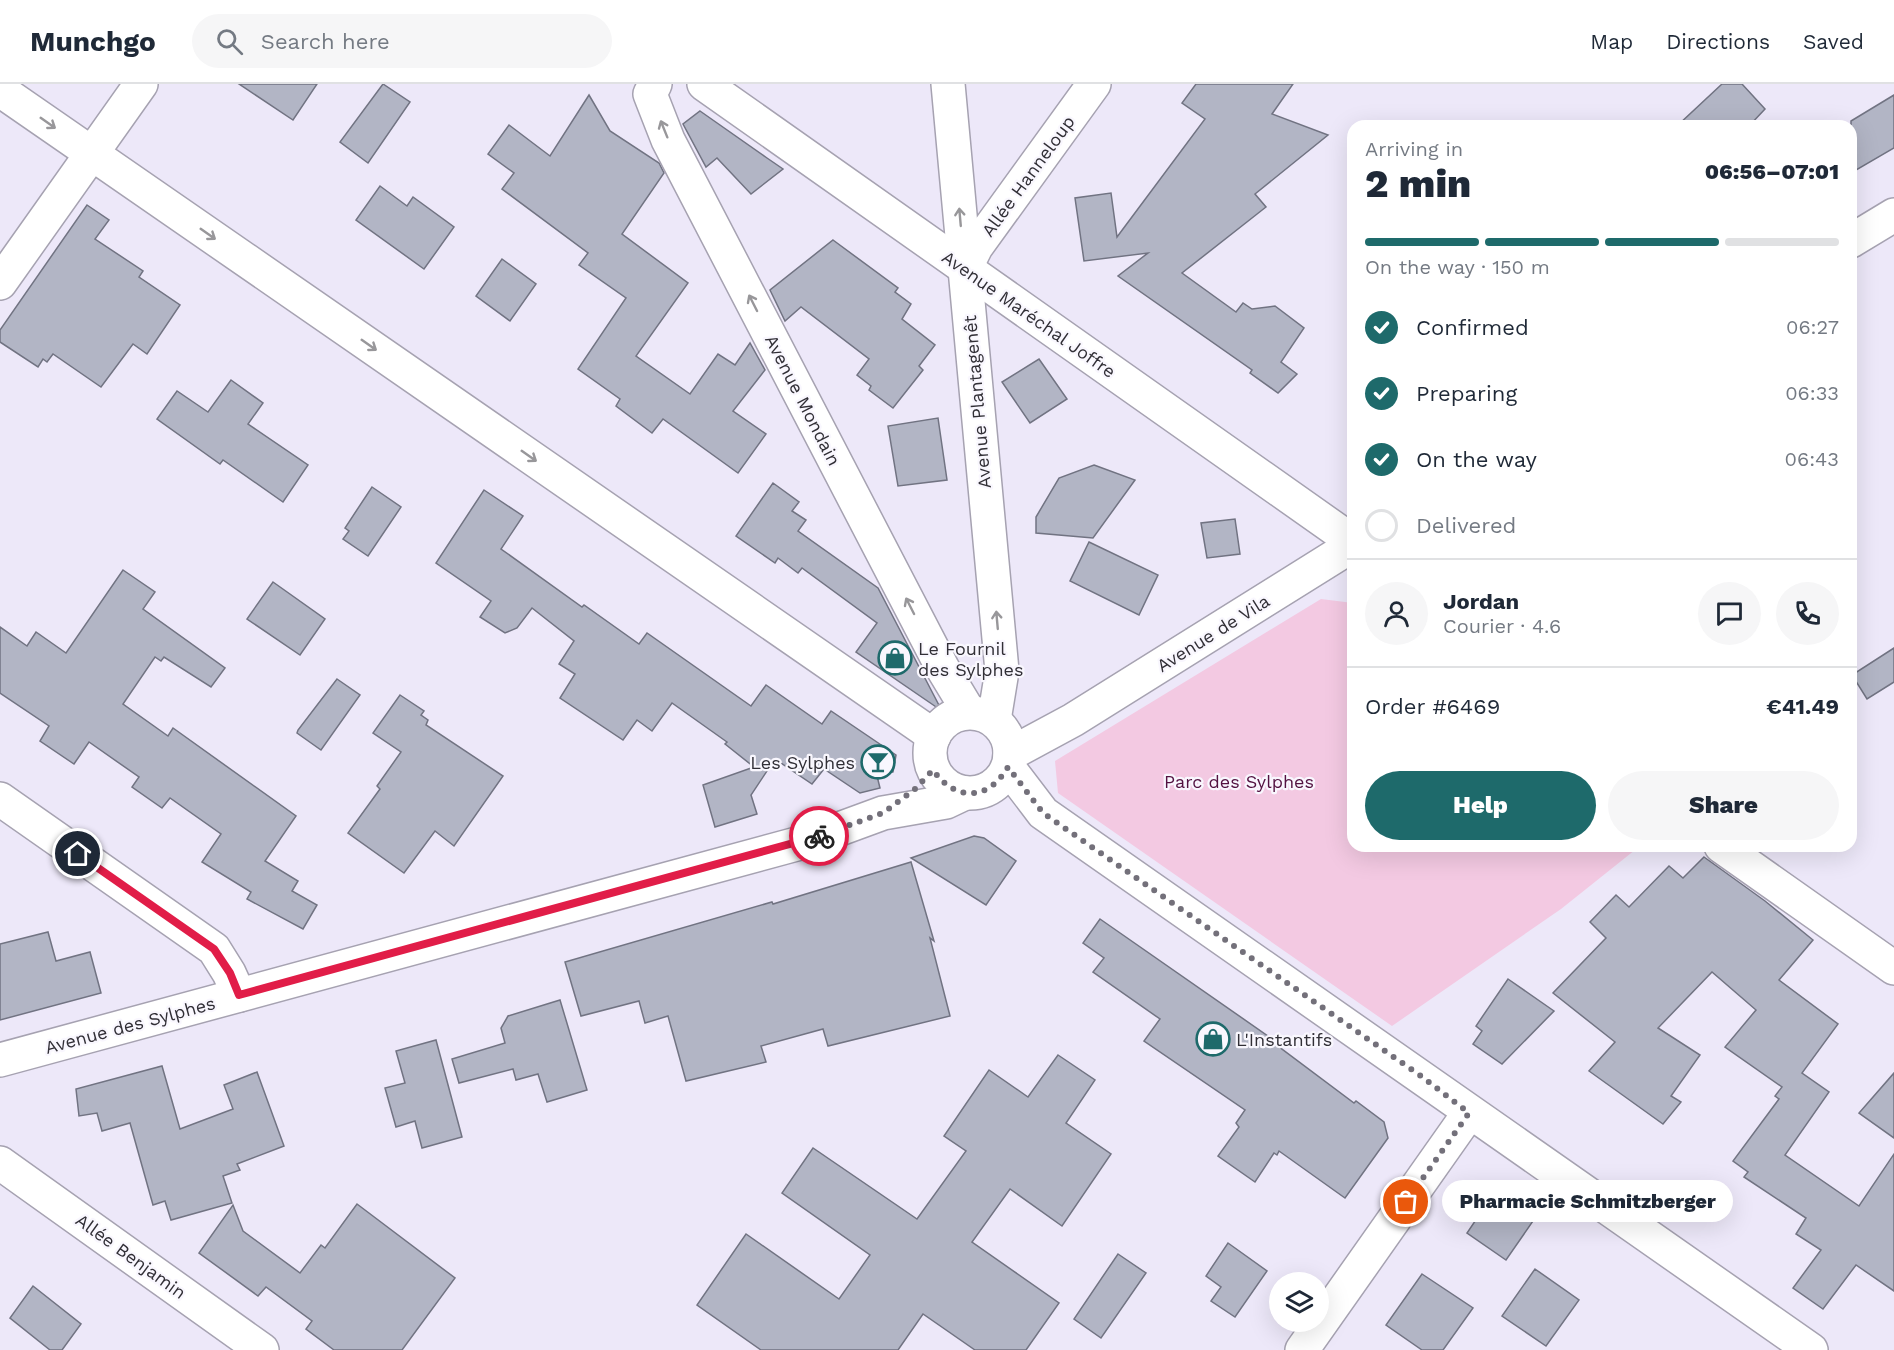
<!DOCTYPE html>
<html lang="en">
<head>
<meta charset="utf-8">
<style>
	body { margin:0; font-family:"Work Sans",sans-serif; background:#f6f6f7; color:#1f2937; height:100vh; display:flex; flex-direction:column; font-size:22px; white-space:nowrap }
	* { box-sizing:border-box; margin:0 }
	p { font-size:20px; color:#747a83 }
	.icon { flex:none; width:33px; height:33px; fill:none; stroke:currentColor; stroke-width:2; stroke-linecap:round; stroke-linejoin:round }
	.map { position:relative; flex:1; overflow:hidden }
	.side { position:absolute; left:1347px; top:36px; width:510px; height:732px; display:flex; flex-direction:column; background:#fff; border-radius:18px; box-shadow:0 6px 24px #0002 }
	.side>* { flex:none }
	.controls { position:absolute; left:1269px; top:1188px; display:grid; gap:12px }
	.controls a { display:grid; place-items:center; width:60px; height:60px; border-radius:50%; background:#fff; box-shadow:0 6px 24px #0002; font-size:30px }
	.pin { position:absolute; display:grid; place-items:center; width:51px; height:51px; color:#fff; margin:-26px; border:3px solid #fff; border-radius:50%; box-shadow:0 2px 6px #0007 }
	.courier { position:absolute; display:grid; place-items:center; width:60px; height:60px; margin:-30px; border:4px solid #e11d48; border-radius:50%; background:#fff; color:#222; box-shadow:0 2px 8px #0007 }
	.bubble { position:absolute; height:42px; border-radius:21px; background:#fff; box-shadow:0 6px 24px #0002; font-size:20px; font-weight:800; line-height:42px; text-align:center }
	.head em { font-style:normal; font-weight:800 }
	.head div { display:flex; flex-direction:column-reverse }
	.head { display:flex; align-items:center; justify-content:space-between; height:102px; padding:0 18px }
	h1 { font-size:39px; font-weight:800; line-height:45px }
	.bar { display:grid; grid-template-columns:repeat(4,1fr); gap:9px 6px; align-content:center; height:72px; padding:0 18px }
	.bar i { height:8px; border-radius:4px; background:#e0e1e3 }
	.bar .on { background:#1e6a6b }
	.bar p { grid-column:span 4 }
	.line { display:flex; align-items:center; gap:15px; padding:0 18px; border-top:2px solid #e0e1e3 }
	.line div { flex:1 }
	.round { display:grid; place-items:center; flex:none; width:63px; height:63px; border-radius:32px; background:#f6f6f7 }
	ol { padding:0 18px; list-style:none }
	li { display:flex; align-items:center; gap:18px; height:66px }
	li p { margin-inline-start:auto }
	li .icon { padding:6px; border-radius:50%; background:#1e6a6b; color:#fff; stroke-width:4 }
	li:last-child { color:#747a83 }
	li i { width:33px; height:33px; border:3px solid #e0e1e3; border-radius:50% }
	.primary-button { display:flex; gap:12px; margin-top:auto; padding:12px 18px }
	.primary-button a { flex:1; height:69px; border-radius:36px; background:#1e6a6b; color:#fff; font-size:24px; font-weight:800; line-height:69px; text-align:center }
	.primary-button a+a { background:#f6f6f7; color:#1f2937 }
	header { display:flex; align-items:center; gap:36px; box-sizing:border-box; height:84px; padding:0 30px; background:#fff; border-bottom:2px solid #e0e1e3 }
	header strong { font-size:28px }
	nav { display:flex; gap:33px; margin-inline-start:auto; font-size:21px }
	.search { width:420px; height:54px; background:#f6f6f7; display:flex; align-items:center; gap:15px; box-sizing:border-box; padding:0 21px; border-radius:33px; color:#747a83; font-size:22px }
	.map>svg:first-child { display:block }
	.green { fill:#f3c9e2 }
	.building { fill:#b2b5c5; stroke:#717382; stroke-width:1.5 }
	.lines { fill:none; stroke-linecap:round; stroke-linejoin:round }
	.minor-casing { stroke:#a6a2b1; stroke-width:36 }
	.minor { stroke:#fff; stroke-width:33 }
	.oneway { stroke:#98979a }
	.done { stroke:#73707a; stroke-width:6; stroke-dasharray:0 10.8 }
	.route { stroke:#e11d48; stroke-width:8 }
	.labels { text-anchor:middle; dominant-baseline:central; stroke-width:4.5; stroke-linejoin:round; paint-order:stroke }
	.street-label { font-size:18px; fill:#312f36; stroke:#f9f7fe }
	.poi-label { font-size:18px; fill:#312f36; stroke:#f9f7fe; text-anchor:start }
	.park-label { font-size:18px; fill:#531241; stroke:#f9f7fe }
</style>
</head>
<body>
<header>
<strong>Munchgo</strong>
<div class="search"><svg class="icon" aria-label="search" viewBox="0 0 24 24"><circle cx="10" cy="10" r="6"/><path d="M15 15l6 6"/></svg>Search here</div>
<nav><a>Map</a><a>Directions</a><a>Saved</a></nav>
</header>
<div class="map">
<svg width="1894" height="1266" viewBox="0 0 1894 1266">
	<rect width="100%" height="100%" fill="#ede8f9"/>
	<path class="green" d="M1321,515L1353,519V762H1640L1561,825L1392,942L1058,709L1055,677Z"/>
	<g class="building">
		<path d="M239,0H317L293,36Z"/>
		<path d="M383,0L410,18L368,79L340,58Z"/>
		<path d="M1196,0H1293L1272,30L1328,51L1255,110L1266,123L1182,189L1236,228L1243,219L1252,225L1275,222L1304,244L1281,278L1297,290L1278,309L1250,289L1252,286L1118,192L1148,169L1084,177L1075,114L1111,109L1117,153L1205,35L1182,19Z"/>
		<path d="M1722,0H1742L1765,25L1749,42H1677Z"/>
		<path d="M589,11L610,47L659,79L664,89L622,150L688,199L636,272L690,310L718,270L735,281L750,259L765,286L733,327L766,350L738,389L663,335L652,349L616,322L620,315L578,285L626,214L579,181L588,169L502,105L514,89L488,70L509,41L550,72Z"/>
		<path d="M1894,11V64L1851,89V37Z"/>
		<path d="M700,27L767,74L783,85L751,110L717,74L706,83L683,40Z"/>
		<path d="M380,102L407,122L413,113L454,143L424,185L356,136Z"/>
		<path d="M87,121L109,136L95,155L143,187L139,193L180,221L147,270L133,260L101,303L53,270L47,278L43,275L38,283L0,258V246Z"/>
		<path d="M833,156L898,204L895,208L911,220L902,235L935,261L919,282L923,286L893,324L869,306L871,302L857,291L869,275L801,223L785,237L770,206Z"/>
		<path d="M502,175L536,200L510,237L476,212Z"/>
		<path d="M1039,275L1067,315L1030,339L1002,298Z"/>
		<path d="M231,296L263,319L248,340L308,381L283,418L223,376L220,380L157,335L177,307L208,328Z"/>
		<path d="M938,334L947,396L898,402L888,342Z"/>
		<path d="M1094,381L1135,396L1093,454L1036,449V433L1059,394Z"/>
		<path d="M773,399L799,418L792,427L806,436L798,447L878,504L942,627L856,568L877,539L802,484L798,489L778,474L775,479L736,452Z"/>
		<path d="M372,403L401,423L368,472L343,455L349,447L345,444Z"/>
		<path d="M484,406L523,432L501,465L582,523L584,521L639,560L647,549L751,622L766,601L822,640L831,627L896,671L893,688L877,692L880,704L860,709L824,685L812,700L775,675L751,711L757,730L715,743L703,701L754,683L725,660L727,658L672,619L652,647L637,636L623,656L560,614L575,590L559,580L574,557L532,524L517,544L505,549L480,533L491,517L436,479Z"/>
		<path d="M1235,435L1240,470L1207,474L1201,439Z"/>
		<path d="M1089,458L1158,491L1139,531L1070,497Z"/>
		<path d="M123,486L155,508L143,525L225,584L211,603L164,573L161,577L155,573L123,620L168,652L173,644L296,732L265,777L298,797L292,807L317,821L303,845L247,815L251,808L202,778L221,750L170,714L162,724L132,703L139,693L89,658L74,680L40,657L49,642L0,609V543L27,562L36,548L66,569Z"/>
		<path d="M273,498L325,535L300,571L247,535Z"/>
		<path d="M1894,564V598L1867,615L1852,591Z"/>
		<path d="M337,595L360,611L321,666L297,649L298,646Z"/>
		<path d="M400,611L424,627L421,631L428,636L426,641L503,692L454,762L435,747L404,789L348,749L380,705L377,702L401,668L373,649Z"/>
		<path d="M974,752L984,754L1016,777L986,821L911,774Z"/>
		<path d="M1704,773L1765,817L1813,856L1779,896L1838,940L1802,989L1829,1008L1785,1071L1859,1122L1894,1070V1207L1856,1181L1823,1225L1793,1204L1821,1166L1796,1150L1806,1134L1744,1093L1748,1088L1733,1077L1779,1015L1775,1012L1782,1003L1725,963L1756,926L1712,888L1658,944L1700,971L1671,1012L1681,1018L1663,1040L1589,987L1615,958L1553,909L1606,854L1590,838L1616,811L1629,823L1669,782L1683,794Z"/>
		<path d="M911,778L934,857L930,854L950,932L828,962L823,945L761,962L766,978L686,997L668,932L645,939L639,917L581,932L565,878L772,818L773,820Z"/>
		<path d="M1100,835L1278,959V962L1354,1019L1356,1017L1384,1038L1388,1054L1345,1114L1279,1067L1277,1071L1274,1069L1255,1098L1218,1072L1239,1043L1236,1039L1245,1026L1144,957L1160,935L1093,888L1104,874L1083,859Z"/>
		<path d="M48,848L56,877L90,868L101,909L0,936V860Z"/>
		<path d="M1508,895L1554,927L1502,980L1473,960L1482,947L1476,942Z"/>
		<path d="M560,916L587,1006L547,1018L538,990L516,996L513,985L459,999L452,975L505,959L501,944L508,932Z"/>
		<path d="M436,956L462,1053L422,1064L415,1037L396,1043L385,1004L405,999L396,967Z"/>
		<path d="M1058,971L1095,996L1066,1039L1111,1070L1062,1142L1010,1105L972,1158L1059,1219L1026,1266H975L923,1230L898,1266H761L697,1221L746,1150L839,1215L870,1171L782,1109L813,1064L917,1135L966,1067L944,1052L989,986L1028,1013Z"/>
		<path d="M162,982L180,1045L233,1025L224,1001L257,988L284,1062L237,1080L240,1086L223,1092L232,1119L171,1136L165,1117L153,1121L130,1039L102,1047L97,1029L79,1032L76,1005Z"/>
		<path d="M1894,989V1054L1859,1029Z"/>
		<path d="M1494,1109L1533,1137L1506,1176L1467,1149Z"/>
		<path d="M357,1120L455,1194L402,1266H334L306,1245L312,1237L266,1203L258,1212L199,1169L233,1121L243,1147L300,1189L321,1161L325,1164Z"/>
		<path d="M1228,1159L1267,1187L1235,1233L1211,1217L1221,1203L1206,1192Z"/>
		<path d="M1118,1170L1146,1189L1101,1254L1074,1235Z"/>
		<path d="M1535,1185L1579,1216L1546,1262L1502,1232Z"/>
		<path d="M1422,1190L1473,1224L1443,1266H1422L1386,1241Z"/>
		<path d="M33,1202L81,1240L62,1266H50L10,1234Z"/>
	</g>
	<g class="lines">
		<defs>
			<g id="minor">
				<path d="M655,0L650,10L668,56L943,585L969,628"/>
				<path d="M704,0L1338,447L1350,463"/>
				<path d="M948,0L1002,587L994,636"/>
				<path d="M0,6L934,652"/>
				<path d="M1851,157L1894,131"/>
				<path d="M965,185L976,163L1094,0"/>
				<path d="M0,199L141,0"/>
				<circle cx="970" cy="669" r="40"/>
				<path d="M1010,670L1073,636L1353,461"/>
				<path d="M1008,683L1043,729L1811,1266"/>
				<path d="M0,715L214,865L229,889L239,911"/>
				<path d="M1721,762L1894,884"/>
				<path d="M0,976L804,758L883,729L946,718L965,709"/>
				<path d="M0,1079L262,1266"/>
				<path d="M1302,1266L1469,1029"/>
			</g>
		</defs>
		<use href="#minor" class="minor-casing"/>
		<use href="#minor" class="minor"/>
	</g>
	<defs><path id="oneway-shaft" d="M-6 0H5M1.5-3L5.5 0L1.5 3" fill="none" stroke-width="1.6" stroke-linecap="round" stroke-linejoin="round" transform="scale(1.5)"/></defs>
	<g class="oneway">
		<use href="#oneway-shaft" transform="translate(48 39) rotate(35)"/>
		<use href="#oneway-shaft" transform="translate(664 45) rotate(-112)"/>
		<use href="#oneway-shaft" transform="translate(960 133) rotate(-95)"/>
		<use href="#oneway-shaft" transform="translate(208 150) rotate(35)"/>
		<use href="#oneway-shaft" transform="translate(753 219) rotate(-117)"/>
		<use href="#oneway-shaft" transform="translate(369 261) rotate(35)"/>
		<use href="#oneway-shaft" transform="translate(529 372) rotate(35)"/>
		<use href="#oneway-shaft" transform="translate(910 522) rotate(-117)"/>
		<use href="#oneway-shaft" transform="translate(997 536) rotate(-95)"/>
	</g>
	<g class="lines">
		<path class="done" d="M819,752L883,729L914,706L933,686C956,718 988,717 1008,683L1043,729L1421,992L1469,1029L1406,1118"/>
		<path class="route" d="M78,770L214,865L230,889L239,911L819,752"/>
	</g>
	<defs>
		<symbol id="shop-ring" viewBox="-11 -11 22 22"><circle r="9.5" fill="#f9f7fe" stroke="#1e6a6b" stroke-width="1.5"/><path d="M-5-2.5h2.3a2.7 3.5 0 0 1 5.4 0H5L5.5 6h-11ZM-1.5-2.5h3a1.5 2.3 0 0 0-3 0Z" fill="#1e6a6b"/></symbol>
		<symbol id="bar-ring" viewBox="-11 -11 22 22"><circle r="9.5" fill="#f9f7fe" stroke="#1e6a6b" stroke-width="1.5"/><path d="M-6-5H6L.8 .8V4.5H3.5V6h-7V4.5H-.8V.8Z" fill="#1e6a6b"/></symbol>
	</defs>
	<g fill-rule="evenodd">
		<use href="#shop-ring" x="876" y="555" width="38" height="38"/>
		<use href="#bar-ring" x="859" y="659" width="38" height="38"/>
		<use href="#shop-ring" x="1194" y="936" width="38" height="38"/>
	</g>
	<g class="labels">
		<g class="street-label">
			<text transform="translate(1028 92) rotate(-54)">Allée Hanneloup</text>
			<text transform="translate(1029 230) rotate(35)">Avenue Maréchal Joffre</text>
			<text transform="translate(803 316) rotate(63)">Avenue Mondain</text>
			<text transform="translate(977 318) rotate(-95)">Avenue Plantagenêt</text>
			<text transform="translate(1213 549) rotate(-32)">Avenue de Vila</text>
			<text transform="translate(130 941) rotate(-15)">Avenue des Sylphes</text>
			<text transform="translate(131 1172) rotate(36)">Allée Benjamin</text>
		</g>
		<g class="poi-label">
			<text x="918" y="564">Le Fournil<tspan x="918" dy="21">des Sylphes</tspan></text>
			<text x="855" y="678" text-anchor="end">Les Sylphes</text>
			<text x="1236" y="955">L'Instantifs</text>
		</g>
		<g class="park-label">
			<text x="1239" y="697">Parc des Sylphes</text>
		</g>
	</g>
</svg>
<div class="controls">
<a><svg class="icon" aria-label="layers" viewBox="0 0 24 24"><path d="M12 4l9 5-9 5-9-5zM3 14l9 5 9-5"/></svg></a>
</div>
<div class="pin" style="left:1406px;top:1118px;background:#ea580c"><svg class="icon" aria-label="bag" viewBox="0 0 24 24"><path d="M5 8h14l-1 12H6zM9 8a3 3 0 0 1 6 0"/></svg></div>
<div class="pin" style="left:78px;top:770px;background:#1f2937"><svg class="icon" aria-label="home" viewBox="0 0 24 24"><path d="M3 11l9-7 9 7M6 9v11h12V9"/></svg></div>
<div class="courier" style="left:819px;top:752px"><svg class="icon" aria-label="bike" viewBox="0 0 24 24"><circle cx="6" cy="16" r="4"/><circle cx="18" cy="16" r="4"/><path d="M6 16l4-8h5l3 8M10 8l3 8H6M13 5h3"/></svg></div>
<div class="bubble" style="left:1442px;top:1096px;width:291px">Pharmacie Schmitzberger</div>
<section class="side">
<div class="head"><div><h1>2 min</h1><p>Arriving in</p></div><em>06:56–07:01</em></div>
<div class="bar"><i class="on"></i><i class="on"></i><i class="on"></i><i></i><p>On the way · 150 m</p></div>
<ol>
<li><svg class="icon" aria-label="check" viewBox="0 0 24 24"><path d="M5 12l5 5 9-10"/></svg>Confirmed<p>06:27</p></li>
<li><svg class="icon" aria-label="check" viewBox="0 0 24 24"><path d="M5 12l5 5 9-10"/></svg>Preparing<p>06:33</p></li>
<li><svg class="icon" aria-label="check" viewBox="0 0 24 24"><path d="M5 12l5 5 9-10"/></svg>On the way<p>06:43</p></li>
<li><i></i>Delivered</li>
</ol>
<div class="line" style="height:108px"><a class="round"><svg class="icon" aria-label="person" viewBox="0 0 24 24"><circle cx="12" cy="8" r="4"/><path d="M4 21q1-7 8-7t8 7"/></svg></a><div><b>Jordan</b><p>Courier · 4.6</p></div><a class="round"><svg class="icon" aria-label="chat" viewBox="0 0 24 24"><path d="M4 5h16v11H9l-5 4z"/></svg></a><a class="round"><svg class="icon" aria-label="phone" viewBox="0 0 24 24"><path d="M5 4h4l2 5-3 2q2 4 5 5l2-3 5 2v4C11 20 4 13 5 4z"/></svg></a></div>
<div class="line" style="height:78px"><div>Order #6469</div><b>€41.49</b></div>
<div class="primary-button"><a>Help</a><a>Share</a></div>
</section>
</div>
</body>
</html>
